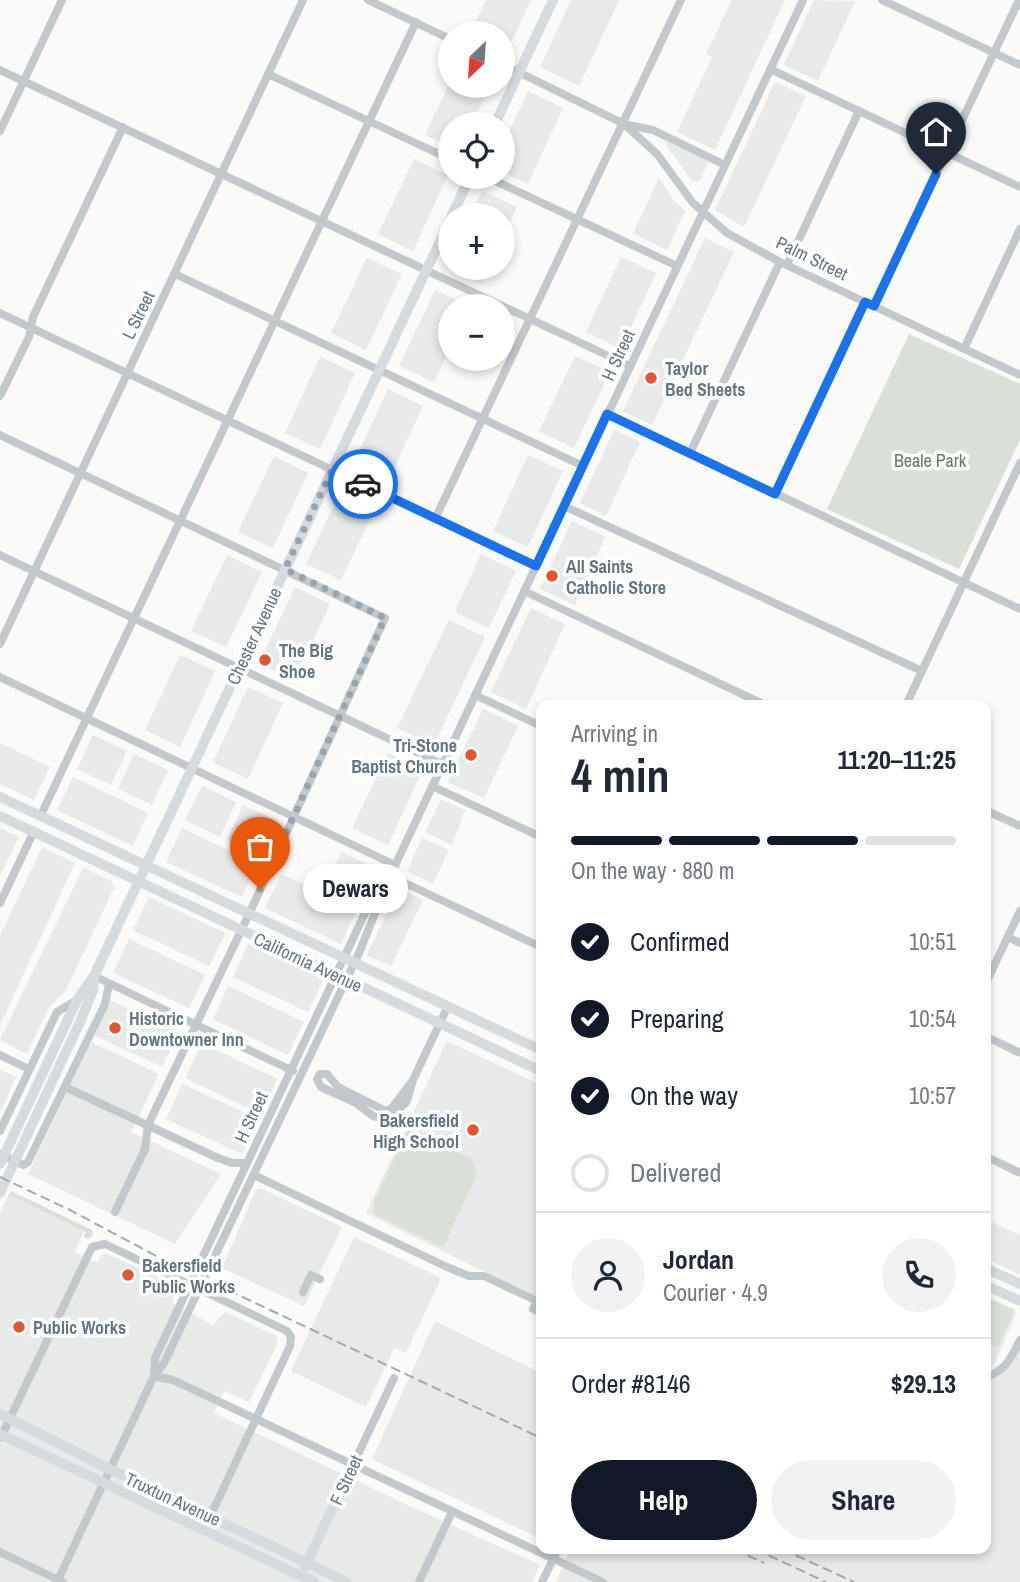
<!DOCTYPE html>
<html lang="en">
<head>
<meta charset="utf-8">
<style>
	body { margin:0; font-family:"Archivo Narrow",sans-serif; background:#f2f2f3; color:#1f2937; height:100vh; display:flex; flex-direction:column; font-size:26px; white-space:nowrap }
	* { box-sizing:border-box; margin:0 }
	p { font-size:23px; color:#747a83 }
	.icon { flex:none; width:38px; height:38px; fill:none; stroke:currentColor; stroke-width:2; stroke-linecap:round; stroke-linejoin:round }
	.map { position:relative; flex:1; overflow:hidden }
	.details { position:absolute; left:536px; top:700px; width:455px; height:854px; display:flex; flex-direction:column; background:#fff; border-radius:14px; box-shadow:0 4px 10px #0003 }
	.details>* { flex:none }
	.needle { width:46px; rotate:205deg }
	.buttons { position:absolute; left:438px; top:21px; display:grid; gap:14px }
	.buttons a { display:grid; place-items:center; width:77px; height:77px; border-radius:50%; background:#fff; box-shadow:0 4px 10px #0003; font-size:35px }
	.pin { position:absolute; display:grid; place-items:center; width:60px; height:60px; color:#fff; margin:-72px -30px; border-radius:50% 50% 50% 0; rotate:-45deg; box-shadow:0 0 7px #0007 }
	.pin .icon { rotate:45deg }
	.courier { position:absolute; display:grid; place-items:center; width:70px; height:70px; margin:-35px; border:5px solid #1a73e8; border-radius:50%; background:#fff; color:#222; box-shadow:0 2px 9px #0007 }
	.bubble { position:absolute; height:49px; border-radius:24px; background:#fff; box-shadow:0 4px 10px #0003; font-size:23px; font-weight:800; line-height:49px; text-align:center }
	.headline em { font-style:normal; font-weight:800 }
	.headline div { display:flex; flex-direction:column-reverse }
	.headline { display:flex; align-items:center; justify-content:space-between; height:119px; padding:0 35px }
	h1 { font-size:46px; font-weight:800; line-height:52px }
	.bar { display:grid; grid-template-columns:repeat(4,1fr); gap:10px 7px; align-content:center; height:84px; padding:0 35px }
	.bar i { height:9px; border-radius:5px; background:#e0e1e3 }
	.bar .current { background:#111827 }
	.bar p { grid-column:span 4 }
	.line { display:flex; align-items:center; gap:18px; padding:0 35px; border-top:2px solid #e0e1e3 }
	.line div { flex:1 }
	.round { display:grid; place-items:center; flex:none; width:74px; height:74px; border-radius:37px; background:#f2f2f3 }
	ol { padding:0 35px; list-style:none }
	li { display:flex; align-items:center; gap:21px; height:77px }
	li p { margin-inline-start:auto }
	li .icon { padding:7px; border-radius:50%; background:#111827; color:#fff; stroke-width:4 }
	li:last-child { color:#747a83 }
	li i { width:38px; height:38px; border:4px solid #e0e1e3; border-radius:50% }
	.button { display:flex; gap:14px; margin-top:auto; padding:14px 35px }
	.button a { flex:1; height:80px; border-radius:42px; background:#111827; color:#fff; font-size:28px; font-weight:800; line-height:80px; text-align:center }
	.button a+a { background:#f2f2f3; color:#1f2937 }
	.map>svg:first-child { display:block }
	.built { fill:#e8e9e9 }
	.green { fill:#dadfd7 }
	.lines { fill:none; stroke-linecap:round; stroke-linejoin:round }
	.minor { stroke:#c3c8cc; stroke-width:8 }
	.major { stroke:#d6dbdf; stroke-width:10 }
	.rail { stroke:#a2aab0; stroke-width:2; stroke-dasharray:10 5; stroke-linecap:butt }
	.done { stroke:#99a4ac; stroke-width:7; stroke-dasharray:0 12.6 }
	.route { stroke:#1a73e8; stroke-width:9 }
	.poi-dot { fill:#e4572e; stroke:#fff; stroke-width:2.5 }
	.labels { text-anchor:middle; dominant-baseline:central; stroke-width:7; stroke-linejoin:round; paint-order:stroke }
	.street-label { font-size:18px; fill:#657683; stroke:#fff }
	.poi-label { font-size:18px; font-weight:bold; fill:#657683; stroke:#fff; text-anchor:start }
	.park-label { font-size:18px; fill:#687a64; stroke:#fff }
</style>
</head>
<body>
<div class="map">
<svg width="1020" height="1582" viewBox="0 0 1020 1582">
	<rect width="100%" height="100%" fill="#fafaf8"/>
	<g class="built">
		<path d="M486,0H531L507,51L502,49V33H470Z"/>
		<path d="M571,0H619L579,86L540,67Z"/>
		<path d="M732,0H785L715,150L677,132L712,57L706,54Z"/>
		<path d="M814,0L855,1L818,81L784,65Z"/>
		<path d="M450,82V86H490L472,124H450V147L425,135Z"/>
		<path d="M775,82L806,96L744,227L715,210Z"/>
		<path d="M528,91L563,108L528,184L502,172V147Z"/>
		<path d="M663,140L709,161L699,182L692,181Z"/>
		<path d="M414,159L448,175L413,251L378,234Z"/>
		<path d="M659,178L673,199L685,211L667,250L633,233Z"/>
		<path d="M482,191L517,207L502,238V215H470Z"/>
		<path d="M705,238L734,252L652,425L623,411Z"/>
		<path d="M621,257L656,273L621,349L586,332Z"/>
		<path d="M367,258L402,274L366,350L331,333Z"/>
		<path d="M450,259V268H488L481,283L446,266Z"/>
		<path d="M435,290L470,306H450V349L434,382L399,366Z"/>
		<path d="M575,356L610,372L574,448L539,431Z"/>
		<path d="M320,357L355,373L320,449L285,433Z"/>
		<path d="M388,389L423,406L388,481L353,465Z"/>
		<path d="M614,430L640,442L606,516L580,503Z"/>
		<path d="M528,455L563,471L528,547L493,531Z"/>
		<path d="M274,456L308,473L273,548L238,532Z"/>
		<path d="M342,488L377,505L341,580L306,564Z"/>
		<path d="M572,521L605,537L575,605L540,589Z"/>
		<path d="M481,554L516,571L489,628L457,613L456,609Z"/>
		<path d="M227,555L262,572L226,647L191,631Z"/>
		<path d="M295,587L330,604L294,680L259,663Z"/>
		<path d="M531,608L565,624L526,709L491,692Z"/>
		<path d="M449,620L485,637L434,745L397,728Z"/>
		<path d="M180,655L215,671L180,747L145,730Z"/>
		<path d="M248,687L283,703L248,779L213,762Z"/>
		<path d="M483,709L518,726L484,798L448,782Z"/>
		<path d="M93,735L127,751L111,785L77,769Z"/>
		<path d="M0,743L50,767L34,800L0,784Z"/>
		<path d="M388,753L423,769L388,845L352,828Z"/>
		<path d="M134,754L168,770L152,805L118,789Z"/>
		<path d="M73,777L148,813L133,846L57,810Z"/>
		<path d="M202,786L236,802L220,837L185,820Z"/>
		<path d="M441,799L465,810L452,845L425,832Z"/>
		<path d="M243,805L277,821L261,856L227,840Z"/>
		<path d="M0,828L19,837L0,876Z"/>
		<path d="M182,828L257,864L242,897L166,862Z"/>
		<path d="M422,838L449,850L433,884L407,871Z"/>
		<path d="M42,847L75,863L0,1025V936Z"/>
		<path d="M341,852L376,868L360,904L325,887Z"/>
		<path d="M83,868L112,881L114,888L66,990L48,1009L27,1054L0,1040Z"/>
		<path d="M281,874L357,909L341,944L265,908Z"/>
		<path d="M399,888L423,900L391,966L367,955Z"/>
		<path d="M149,897L225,933L209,966L133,930Z"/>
		<path d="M129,939L205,975L189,1008L113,973Z"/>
		<path d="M248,944L324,979L308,1012L233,977Z"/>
		<path d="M228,986L304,1022L288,1055L213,1019Z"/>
		<path d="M110,1000L178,1032L162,1067L94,1035Z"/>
		<path d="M447,1041L541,1085V1300L366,1213Z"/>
		<path d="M91,1042L159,1074L131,1132L221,1174L175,1244L28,1174Z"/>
		<path d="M202,1043L277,1079L261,1114L185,1078Z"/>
		<path d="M0,1070L16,1077L1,1111H0Z"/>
		<path d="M182,1084L258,1119L242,1154L166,1119Z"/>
		<path d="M260,1188L342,1227L304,1306L222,1268L256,1190Z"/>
		<path d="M9,1194L84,1230L75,1252L97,1263L102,1255L106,1253L179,1287L172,1303L213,1325L225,1312L277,1336L278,1342L249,1402L224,1391L214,1413L416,1509L540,1565L532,1582H0V1212Z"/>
		<path d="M985,1219L1020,1235V1275L985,1258Z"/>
		<path d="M354,1237L441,1278L406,1353L394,1348L366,1407L291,1371Z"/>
		<path d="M985,1298L1016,1314L994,1364L985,1368Z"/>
		<path d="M435,1321L541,1373V1539L372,1459Z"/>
		<path d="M1020,1351V1582H556L569,1553L561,1549H985V1377Z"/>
	</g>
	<g class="green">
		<path d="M909,334L1020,384V440L959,569L827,509Z"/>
		<path d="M408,1130L472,1159L477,1175L443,1247L374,1214V1202Z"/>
		<path d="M11,1191L92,1230L93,1236L88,1239L84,1237L86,1232L12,1196L9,1197Z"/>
		<path d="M985,1296L1015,1310L998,1347L985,1341Z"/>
	</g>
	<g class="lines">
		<g class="minor">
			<path d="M368,0L450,39"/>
			<path d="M882,0L1020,65"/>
			<path d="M502,64L624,124L653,130L725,165"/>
			<path d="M770,69L1020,187"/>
			<path d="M0,70L630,366"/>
			<path d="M268,74L450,159"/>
			<path d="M624,124L657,154L693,203L727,233L780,262L1020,375"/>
			<path d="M0,131L62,0"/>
			<path d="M487,177L677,266"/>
			<path d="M787,265L859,111"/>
			<path d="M175,274L583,466"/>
			<path d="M874,306L1019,0"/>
			<path d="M0,313L536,566"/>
			<path d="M964,349L1020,229"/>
			<path d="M0,396L29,337L33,317L123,127"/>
			<path d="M607,414L1020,609"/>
			<path d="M0,435L385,618L250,912L148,1125L145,1149L115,1212"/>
			<path d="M690,453L780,262"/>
			<path d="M775,494L865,302"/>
			<path d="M564,506L922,671"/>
			<path d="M435,519L681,0"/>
			<path d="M0,555L442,764"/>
			<path d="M524,591L765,705"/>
			<path d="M0,644L303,0"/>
			<path d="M0,677L395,865"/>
			<path d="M475,695L541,726"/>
			<path d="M906,705L1020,463"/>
			<path d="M432,786L541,837"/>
			<path d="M985,810L1020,826"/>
			<path d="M40,817L416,22"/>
			<path d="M390,876L541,947"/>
			<path d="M0,903L34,831"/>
			<path d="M1008,937L1020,943"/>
			<path d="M94,976L293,1071"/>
			<path d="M985,985L1020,911"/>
			<path d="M985,1036L1020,1053"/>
			<path d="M0,1055L29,1069"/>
			<path d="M413,1080L392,1108L386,1111L338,1087L327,1074H320L317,1079L321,1087L356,1103L373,1116L383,1119L391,1118L407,1101L413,1080L448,1006"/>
			<path d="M65,1087L218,1158L232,1163H247"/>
			<path d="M0,1131L57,1012L77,1000"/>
			<path d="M0,1154L23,1165L28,1162L105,1004L109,984"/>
			<path d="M985,1156L1020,1173"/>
			<path d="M254,1175L447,1267L469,1276H484L537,1301L533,1309L541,1313"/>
			<path d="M303,1292L311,1275L320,1279"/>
			<path d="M154,1376L155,1358L366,911L384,883"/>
			<path d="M154,1376L173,1380L603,1582"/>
			<path d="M985,1377C1006,1371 1011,1358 1020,1340"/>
			<path d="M1,1437L89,1253L92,1247L105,1244L287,1331L291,1337L290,1346L210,1517"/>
			<path d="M353,1465L394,1378"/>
			<path d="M0,1552L63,1582"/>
			<path d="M57,1582L154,1376L164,1363L359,953L390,876L803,0"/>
			<path d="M419,1582L452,1512"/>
			<path d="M542,1582L558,1549"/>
		</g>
		<g class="major">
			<path d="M495,124L553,0"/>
			<path d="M452,215L470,177"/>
			<path d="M0,797L541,1050"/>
			<path d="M0,816L541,1071"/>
			<path d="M0,1164L77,1000L94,976L450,220"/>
			<path d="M0,1193L80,1022L93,990L94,976"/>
			<path d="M985,1268L1020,1284"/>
			<path d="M985,1285L1020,1301"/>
			<path d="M0,1414L109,1469L347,1582"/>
			<path d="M0,1434L314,1582"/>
			<path d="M305,1567L353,1465"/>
		</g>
		<g class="rail">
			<path d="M0,1177L70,1210L158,1257L541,1438"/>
			<path d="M734,1549L764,1563"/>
			<path d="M755,1549L826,1582"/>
			<path d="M782,1549L854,1582"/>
		</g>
	</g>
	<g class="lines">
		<path class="done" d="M260,889L385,618L285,569L332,470L363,484"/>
		<path class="route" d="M363,484L536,566L607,414L775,494L865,302L874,306L936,174"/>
	</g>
	<g class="poi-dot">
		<circle cx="651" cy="378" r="7"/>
		<circle cx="552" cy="576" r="7"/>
		<circle cx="265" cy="660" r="7"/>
		<circle cx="471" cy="755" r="7"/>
		<circle cx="115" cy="1028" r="7"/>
		<circle cx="473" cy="1130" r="7"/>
		<circle cx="128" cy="1275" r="7"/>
		<circle cx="19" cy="1327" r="7"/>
	</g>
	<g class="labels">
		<g class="street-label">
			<text transform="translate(812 258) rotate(26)">Palm Street</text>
			<text transform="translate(138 315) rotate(-64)">L Street</text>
			<text transform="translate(618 355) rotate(-65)">H Street</text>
			<text transform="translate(254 636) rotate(-65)">Chester Avenue</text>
			<text transform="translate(308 962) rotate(25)">California Avenue</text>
			<text transform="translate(251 1117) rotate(-65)">H Street</text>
			<text transform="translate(346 1480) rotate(-65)">F Street</text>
			<text transform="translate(173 1499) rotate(25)">Truxtun Avenue</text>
		</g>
		<g class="poi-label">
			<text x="665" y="368">Taylor<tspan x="665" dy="21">Bed Sheets</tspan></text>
			<text x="566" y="566">All Saints<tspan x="566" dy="21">Catholic Store</tspan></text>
			<text x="279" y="650">The Big<tspan x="279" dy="21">Shoe</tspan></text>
			<text x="457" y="745" text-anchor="end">Tri-Stone<tspan x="457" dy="21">Baptist Church</tspan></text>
			<text x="129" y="1018">Historic<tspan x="129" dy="21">Downtowner Inn</tspan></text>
			<text x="459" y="1120" text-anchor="end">Bakersfield<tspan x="459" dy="21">High School</tspan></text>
			<text x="142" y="1265">Bakersfield<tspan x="142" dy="21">Public Works</tspan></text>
			<text x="33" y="1327">Public Works</text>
		</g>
		<g class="park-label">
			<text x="930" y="460">Beale Park</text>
		</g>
	</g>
</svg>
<div class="buttons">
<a><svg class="needle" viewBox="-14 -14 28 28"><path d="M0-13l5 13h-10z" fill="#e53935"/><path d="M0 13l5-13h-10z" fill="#747a83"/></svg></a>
<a><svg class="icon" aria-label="locate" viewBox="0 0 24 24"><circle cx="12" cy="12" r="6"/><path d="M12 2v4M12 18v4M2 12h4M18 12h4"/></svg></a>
<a>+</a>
<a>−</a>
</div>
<div class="pin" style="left:260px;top:889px;background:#ea580c"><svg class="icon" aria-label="bag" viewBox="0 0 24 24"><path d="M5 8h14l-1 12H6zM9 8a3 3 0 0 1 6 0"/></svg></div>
<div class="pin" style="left:936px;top:174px;background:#1f2937"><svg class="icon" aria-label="home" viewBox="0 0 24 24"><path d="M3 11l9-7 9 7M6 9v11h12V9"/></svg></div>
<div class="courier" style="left:363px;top:484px"><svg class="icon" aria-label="car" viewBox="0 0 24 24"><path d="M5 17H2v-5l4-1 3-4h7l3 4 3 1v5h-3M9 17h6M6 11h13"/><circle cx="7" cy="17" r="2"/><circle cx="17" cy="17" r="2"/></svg></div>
<div class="bubble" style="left:303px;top:864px;width:105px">Dewars</div>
<section class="details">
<div class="headline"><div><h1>4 min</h1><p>Arriving in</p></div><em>11:20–11:25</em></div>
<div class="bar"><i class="current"></i><i class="current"></i><i class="current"></i><i></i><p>On the way · 880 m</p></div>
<ol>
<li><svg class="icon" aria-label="check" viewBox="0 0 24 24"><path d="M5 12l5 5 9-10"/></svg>Confirmed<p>10:51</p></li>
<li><svg class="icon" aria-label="check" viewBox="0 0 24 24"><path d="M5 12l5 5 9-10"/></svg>Preparing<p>10:54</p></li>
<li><svg class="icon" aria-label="check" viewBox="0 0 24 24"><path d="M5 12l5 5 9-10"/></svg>On the way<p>10:57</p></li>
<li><i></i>Delivered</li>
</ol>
<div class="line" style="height:126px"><a class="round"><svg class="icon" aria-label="person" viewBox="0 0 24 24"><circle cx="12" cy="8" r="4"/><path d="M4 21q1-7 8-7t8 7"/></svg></a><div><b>Jordan</b><p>Courier · 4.9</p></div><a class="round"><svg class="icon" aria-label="phone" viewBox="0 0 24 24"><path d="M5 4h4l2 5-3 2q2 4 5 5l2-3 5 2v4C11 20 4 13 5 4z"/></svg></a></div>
<div class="line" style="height:91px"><div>Order #8146</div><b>$29.13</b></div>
<div class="button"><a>Help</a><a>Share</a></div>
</section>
</div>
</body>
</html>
